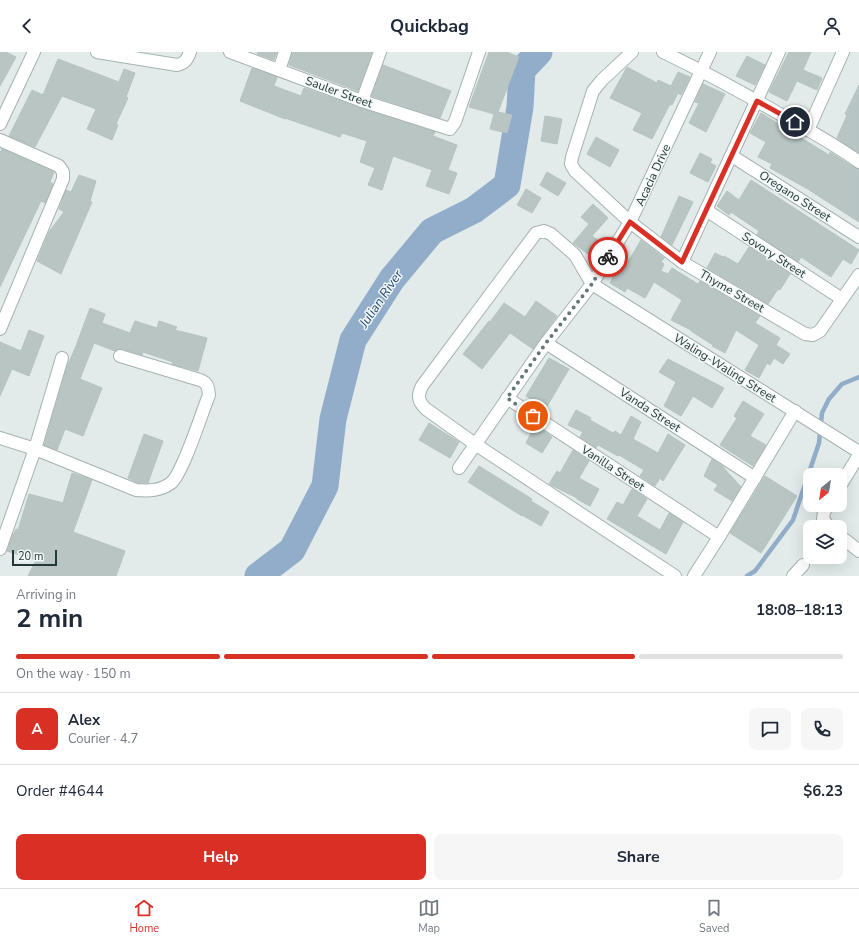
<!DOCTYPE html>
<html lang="en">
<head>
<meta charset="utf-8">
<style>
	body { margin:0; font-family:"Nunito Sans",sans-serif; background:#f6f6f7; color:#1f2937; height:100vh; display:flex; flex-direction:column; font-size:15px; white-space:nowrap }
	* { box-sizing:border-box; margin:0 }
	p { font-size:13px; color:#747a83 }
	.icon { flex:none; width:22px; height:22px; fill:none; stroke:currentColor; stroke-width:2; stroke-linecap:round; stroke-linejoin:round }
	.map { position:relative; height:524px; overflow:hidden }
	.panel { display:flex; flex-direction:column; background:#fff; flex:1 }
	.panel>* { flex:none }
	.needle { width:26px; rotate:210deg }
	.tools { position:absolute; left:803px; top:416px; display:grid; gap:8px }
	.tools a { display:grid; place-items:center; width:44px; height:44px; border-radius:8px; background:#fff; box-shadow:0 4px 16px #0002; font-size:20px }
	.scale { position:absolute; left:12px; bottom:10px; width:45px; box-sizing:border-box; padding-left:4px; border:2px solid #243839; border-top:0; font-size:11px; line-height:14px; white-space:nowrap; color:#243839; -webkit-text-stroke:3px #f2f7f7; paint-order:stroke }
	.pin { position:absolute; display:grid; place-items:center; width:34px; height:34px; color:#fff; margin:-17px; border:2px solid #fff; border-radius:50%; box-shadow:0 1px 4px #0007 }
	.courier { position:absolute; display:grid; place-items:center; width:40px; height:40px; margin:-20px; border:3px solid #d93025; border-radius:50%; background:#fff; color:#222; box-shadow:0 1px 5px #0007 }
	.head em { font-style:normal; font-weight:700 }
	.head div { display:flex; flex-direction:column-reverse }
	.head { display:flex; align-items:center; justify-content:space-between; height:68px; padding:0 16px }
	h1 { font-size:26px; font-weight:700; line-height:30px }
	.bar { display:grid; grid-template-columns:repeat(4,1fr); gap:6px 4px; align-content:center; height:48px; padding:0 16px }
	.bar i { height:5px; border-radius:3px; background:#e0e1e3 }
	.bar .selected { background:#d93025 }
	.bar p { grid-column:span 4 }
	.line { display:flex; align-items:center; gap:10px; padding:0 16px; border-top:1px solid #e0e1e3 }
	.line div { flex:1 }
	.round { display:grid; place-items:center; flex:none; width:42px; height:42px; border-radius:8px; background:#f6f6f7 }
	.cta { display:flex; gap:8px; margin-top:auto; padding:8px 16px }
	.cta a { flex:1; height:46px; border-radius:8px; background:#d93025; color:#fff; font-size:16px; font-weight:700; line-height:46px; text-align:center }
	.cta a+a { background:#f6f6f7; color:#1f2937 }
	header { display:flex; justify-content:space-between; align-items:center; height:52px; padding:0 16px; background:#fff; font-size:18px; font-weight:700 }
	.dock { display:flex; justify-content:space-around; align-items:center; height:56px; border-top:1px solid #e0e1e3; background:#fff; font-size:11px; color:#747a83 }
	.dock a { display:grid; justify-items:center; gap:2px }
	.dock .selected { color:#d93025 }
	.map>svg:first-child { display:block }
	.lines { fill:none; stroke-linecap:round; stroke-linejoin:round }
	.stream { stroke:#91adc9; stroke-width:4.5 }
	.river { stroke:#91adc9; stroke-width:27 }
	.building { fill:#b8c5c3; stroke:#b5c3c2 }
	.street-casing { stroke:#a5b2b1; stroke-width:14 }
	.street { stroke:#fff; stroke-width:12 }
	.done { stroke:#677; stroke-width:4; stroke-dasharray:0 7.2 }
	.route { stroke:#d93025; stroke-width:5 }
	.labels { text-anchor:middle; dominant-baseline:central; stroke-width:3; stroke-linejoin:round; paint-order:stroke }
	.street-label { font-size:12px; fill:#243839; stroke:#f2f7f7 }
	.water-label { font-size:13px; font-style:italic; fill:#254a6e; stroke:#f2f7f7 }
</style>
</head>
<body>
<header><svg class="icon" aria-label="back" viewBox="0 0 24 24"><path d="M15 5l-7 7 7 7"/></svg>Quickbag<svg class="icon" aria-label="person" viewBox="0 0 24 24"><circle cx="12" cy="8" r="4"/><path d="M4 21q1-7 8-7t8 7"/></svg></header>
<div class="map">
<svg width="859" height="524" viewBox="0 0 859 524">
	<rect width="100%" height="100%" fill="#e2ebea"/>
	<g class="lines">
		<path class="stream" d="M747,524L755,519L793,468L819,391L822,361L829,347L842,332L859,325"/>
		<path class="river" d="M258,524L292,498L325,434L333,367L353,288L392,227L432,179L474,158L507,133L520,55L522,18L539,0"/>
	</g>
	<g class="building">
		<path d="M0,0H6L16,5L0,34Z"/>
		<path d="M258,0H277L274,8L257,2Z"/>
		<path d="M292,0H372L358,39L289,13Z"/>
		<path d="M489,0H506L519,5L498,60L512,63L507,81L490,77L494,62L469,55Z"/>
		<path d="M789,0H811L803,18L822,26L817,38L797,29L787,49L769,40Z"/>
		<path d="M747,4L765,13L755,33L736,24Z"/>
		<path d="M58,7L119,30L124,17L135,21L126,45L128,46L116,72L118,73L112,88L87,77L96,57L62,44L35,95L9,84L32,38L43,43Z"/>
		<path d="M383,13L451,39L440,66L372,44Z"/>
		<path d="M627,15L657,31L658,28L671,34L678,20L690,25L681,43L678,41L672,53L670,52L652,87L633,78L642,61L610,46Z"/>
		<path d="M252,16L277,25L274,34L301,44L304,36L360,56L435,80L433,84L457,93L448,118L457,121L449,142L426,134L432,118L393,104L382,138L368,133L375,116L360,110L367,89L342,81L340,85L285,66V67L240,49Z"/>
		<path d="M703,32L725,42L706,80L689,71L699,51L695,50Z"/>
		<path d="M859,33V101L837,86L847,63L845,62Z"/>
		<path d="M761,61L829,103L830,100L855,116L859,117V170L806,136L770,116L772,112L758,105L766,90L750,81Z"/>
		<path d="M545,64L562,67L557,92L541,89Z"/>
		<path d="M596,85L619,98L610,115L587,102Z"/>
		<path d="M2,97L54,120L50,130L53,132L45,151L41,149L0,235V101Z"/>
		<path d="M700,101L712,107L710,111L716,114L708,130L690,121Z"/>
		<path d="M547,120L566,131L558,144L540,133Z"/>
		<path d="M79,123L96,129L90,149L92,150L61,222L37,209L49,180L64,160L59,157L66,138L71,140Z"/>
		<path d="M751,128L859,198L851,212L843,207L831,225L801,205L798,210L757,183L759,179L731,160L729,163L717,154L727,139L739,148Z"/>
		<path d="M526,137L541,146L532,161L517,153Z"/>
		<path d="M679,144L693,150L672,193L661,185Z"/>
		<path d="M593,152L608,166L592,184L603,192L592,205L573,191L589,172L581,165Z"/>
		<path d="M641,188L664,206L661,210L664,212L661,219L668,222L672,216L698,232L700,229L760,264L755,271L780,286L776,293L790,302L783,312L774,306L770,313L767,311L759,326L745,318L759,293L736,278L725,301L712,294L713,293L691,279V278L671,268L682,248L654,230L645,246L627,236L625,240L610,231L620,212L625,215Z"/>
		<path d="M749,195L790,222L780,238L778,237L768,252L707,216L715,201L723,205L724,204L738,212Z"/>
		<path d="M536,249L557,264L533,297L510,281L482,317L463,302L489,269L490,270L504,251L525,265Z"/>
		<path d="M90,256L105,262L102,271L130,281L135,269L157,276L159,269L177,275L175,278L207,286L198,319L172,312L173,310L143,300L142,303L123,297H118L115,299L94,291L80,327L102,336L83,384L65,377L57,398L44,393L67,315L76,294Z"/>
		<path d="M29,278L44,284L29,324L12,317L0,344V290L21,299Z"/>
		<path d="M549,306L569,317L546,356L526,344Z"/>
		<path d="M668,307L724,336L712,356L693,344L681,364L664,354L676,330L659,320Z"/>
		<path d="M743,349L764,362L750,384L766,393L753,414L720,393L737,366L734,364Z"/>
		<path d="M576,358L591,366L590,368L613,381L615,379L621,383L631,364L641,370L633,387L658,401L668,382L685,393L663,429L660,426L655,434L640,424L644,418L619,403L618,404L598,393L596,396L580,385L583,380L568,373Z"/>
		<path d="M429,371L459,390L450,406L419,388Z"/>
		<path d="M535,373L552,385L542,401L526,391Z"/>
		<path d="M144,382L163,389L148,431H138L128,426Z"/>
		<path d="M573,398L589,409L579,426L599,437L590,454L577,447V446L549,432L557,419L560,421Z"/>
		<path d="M712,407L722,414L741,435L732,449L714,438L718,433L704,424Z"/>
		<path d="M479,414L532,447L531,449L549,460L541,474L522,463V464L468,430Z"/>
		<path d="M72,421L92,428L73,480L125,499L116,524H28L36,508L7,499L13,482H14L16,477L18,478L29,442L63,451Z"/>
		<path d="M765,424L797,444L761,501L730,481Z"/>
		<path d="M632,437L647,447L637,464L660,478L669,461L683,470L666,502L607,467L617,450L623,453Z"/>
	</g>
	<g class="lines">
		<defs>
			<g id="street">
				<path d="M97,0L177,13C185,11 187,8 190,0"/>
				<path d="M230,0L362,49L450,77L455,70L479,0"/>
				<path d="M632,0L602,28L593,39L572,105L571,112L575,119L630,170L682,210L805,282L813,283L820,279L859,223"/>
				<path d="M663,0C705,20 745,42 785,65C810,79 836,93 859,110"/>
				<path d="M279,18L285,0"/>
				<path d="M362,49L380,0"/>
				<path d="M0,72L34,0"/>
				<path d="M808,78L843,0"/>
				<path d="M0,88L59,114L63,120V127L0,277"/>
				<path d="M732,104L859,185"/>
				<path d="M706,158L842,247"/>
				<path d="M682,210L779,0"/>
				<path d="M546,291L755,426"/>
				<path d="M62,306L35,397L136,438C149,439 160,439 171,431C183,421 202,360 209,343C208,335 208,331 200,328L120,304"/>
				<path d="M507,346L719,485"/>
				<path d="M0,386L35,397L0,497"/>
				<path d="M459,416L546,291L592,232L630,170L710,0"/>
				<path d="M840,434L859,403"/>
				<path d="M828,453L824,460L823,467L829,475"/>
				<path d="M840,484L859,499"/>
				<path d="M675,524L475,392L426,357C418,349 417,344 422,334L536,181L544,179L551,182L575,203L592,232L859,400"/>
				<path d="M694,524L719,485L795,359"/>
				<path d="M793,524L803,513"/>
			</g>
		</defs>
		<use href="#street" class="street-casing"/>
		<use href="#street" class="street"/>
	</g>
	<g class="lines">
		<path class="done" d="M533,364L507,346L546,291L592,232L608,205"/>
		<path class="route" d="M608,205L630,170L682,210L757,49L795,70"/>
	</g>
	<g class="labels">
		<g class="street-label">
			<text transform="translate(339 40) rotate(20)">Sauler Street</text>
			<text transform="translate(653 123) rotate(-65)">Acacia Drive</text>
			<text transform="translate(795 144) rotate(33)">Oregano Street</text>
			<text transform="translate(774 203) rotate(33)">Sovory Street</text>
			<text transform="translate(732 239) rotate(30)">Thyme Street</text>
			<text transform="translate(725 316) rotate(32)">Waling-Waling Street</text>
			<text transform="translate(650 358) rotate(33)">Vanda Street</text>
			<text transform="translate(613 416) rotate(33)">Vanilla Street</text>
		</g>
		<g class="water-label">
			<text transform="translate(381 247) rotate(-56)">Julian River</text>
		</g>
	</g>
</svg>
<div class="tools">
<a><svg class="needle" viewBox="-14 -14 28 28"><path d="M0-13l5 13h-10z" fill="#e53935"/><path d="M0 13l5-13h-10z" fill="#747a83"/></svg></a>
<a><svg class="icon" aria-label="layers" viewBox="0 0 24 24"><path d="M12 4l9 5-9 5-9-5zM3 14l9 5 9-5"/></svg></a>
</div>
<div class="scale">20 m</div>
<div class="pin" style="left:533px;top:364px;background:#ea580c"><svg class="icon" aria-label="bag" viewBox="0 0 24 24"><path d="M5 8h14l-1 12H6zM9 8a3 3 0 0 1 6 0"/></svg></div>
<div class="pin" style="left:795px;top:70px;background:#1f2937"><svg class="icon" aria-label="home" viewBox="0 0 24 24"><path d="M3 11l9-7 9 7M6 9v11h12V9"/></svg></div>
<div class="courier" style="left:608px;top:205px"><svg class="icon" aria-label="bike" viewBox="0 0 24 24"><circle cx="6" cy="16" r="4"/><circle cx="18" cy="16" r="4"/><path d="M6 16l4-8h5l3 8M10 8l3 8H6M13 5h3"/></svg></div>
</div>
<section class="panel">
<div class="head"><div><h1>2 min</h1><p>Arriving in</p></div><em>18:08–18:13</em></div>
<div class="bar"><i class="selected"></i><i class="selected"></i><i class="selected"></i><i></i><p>On the way · 150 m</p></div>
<div class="line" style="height:72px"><b class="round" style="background:#d93025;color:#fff">A</b><div><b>Alex</b><p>Courier · 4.7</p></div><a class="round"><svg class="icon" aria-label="chat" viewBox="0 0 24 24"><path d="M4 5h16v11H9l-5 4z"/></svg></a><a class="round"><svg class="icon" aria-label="phone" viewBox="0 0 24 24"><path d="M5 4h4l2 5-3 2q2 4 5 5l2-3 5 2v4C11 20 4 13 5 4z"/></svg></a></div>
<div class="line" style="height:52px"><div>Order #4644</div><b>$6.23</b></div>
<div class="cta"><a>Help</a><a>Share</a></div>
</section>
<nav class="dock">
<a class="selected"><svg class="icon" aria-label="home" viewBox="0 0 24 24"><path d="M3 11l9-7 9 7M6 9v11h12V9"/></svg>Home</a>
<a><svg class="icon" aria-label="map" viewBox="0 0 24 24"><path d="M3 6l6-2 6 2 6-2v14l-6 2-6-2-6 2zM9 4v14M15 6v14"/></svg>Map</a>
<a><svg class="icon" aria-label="saved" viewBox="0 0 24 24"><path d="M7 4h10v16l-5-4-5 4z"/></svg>Saved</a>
</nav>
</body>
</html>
